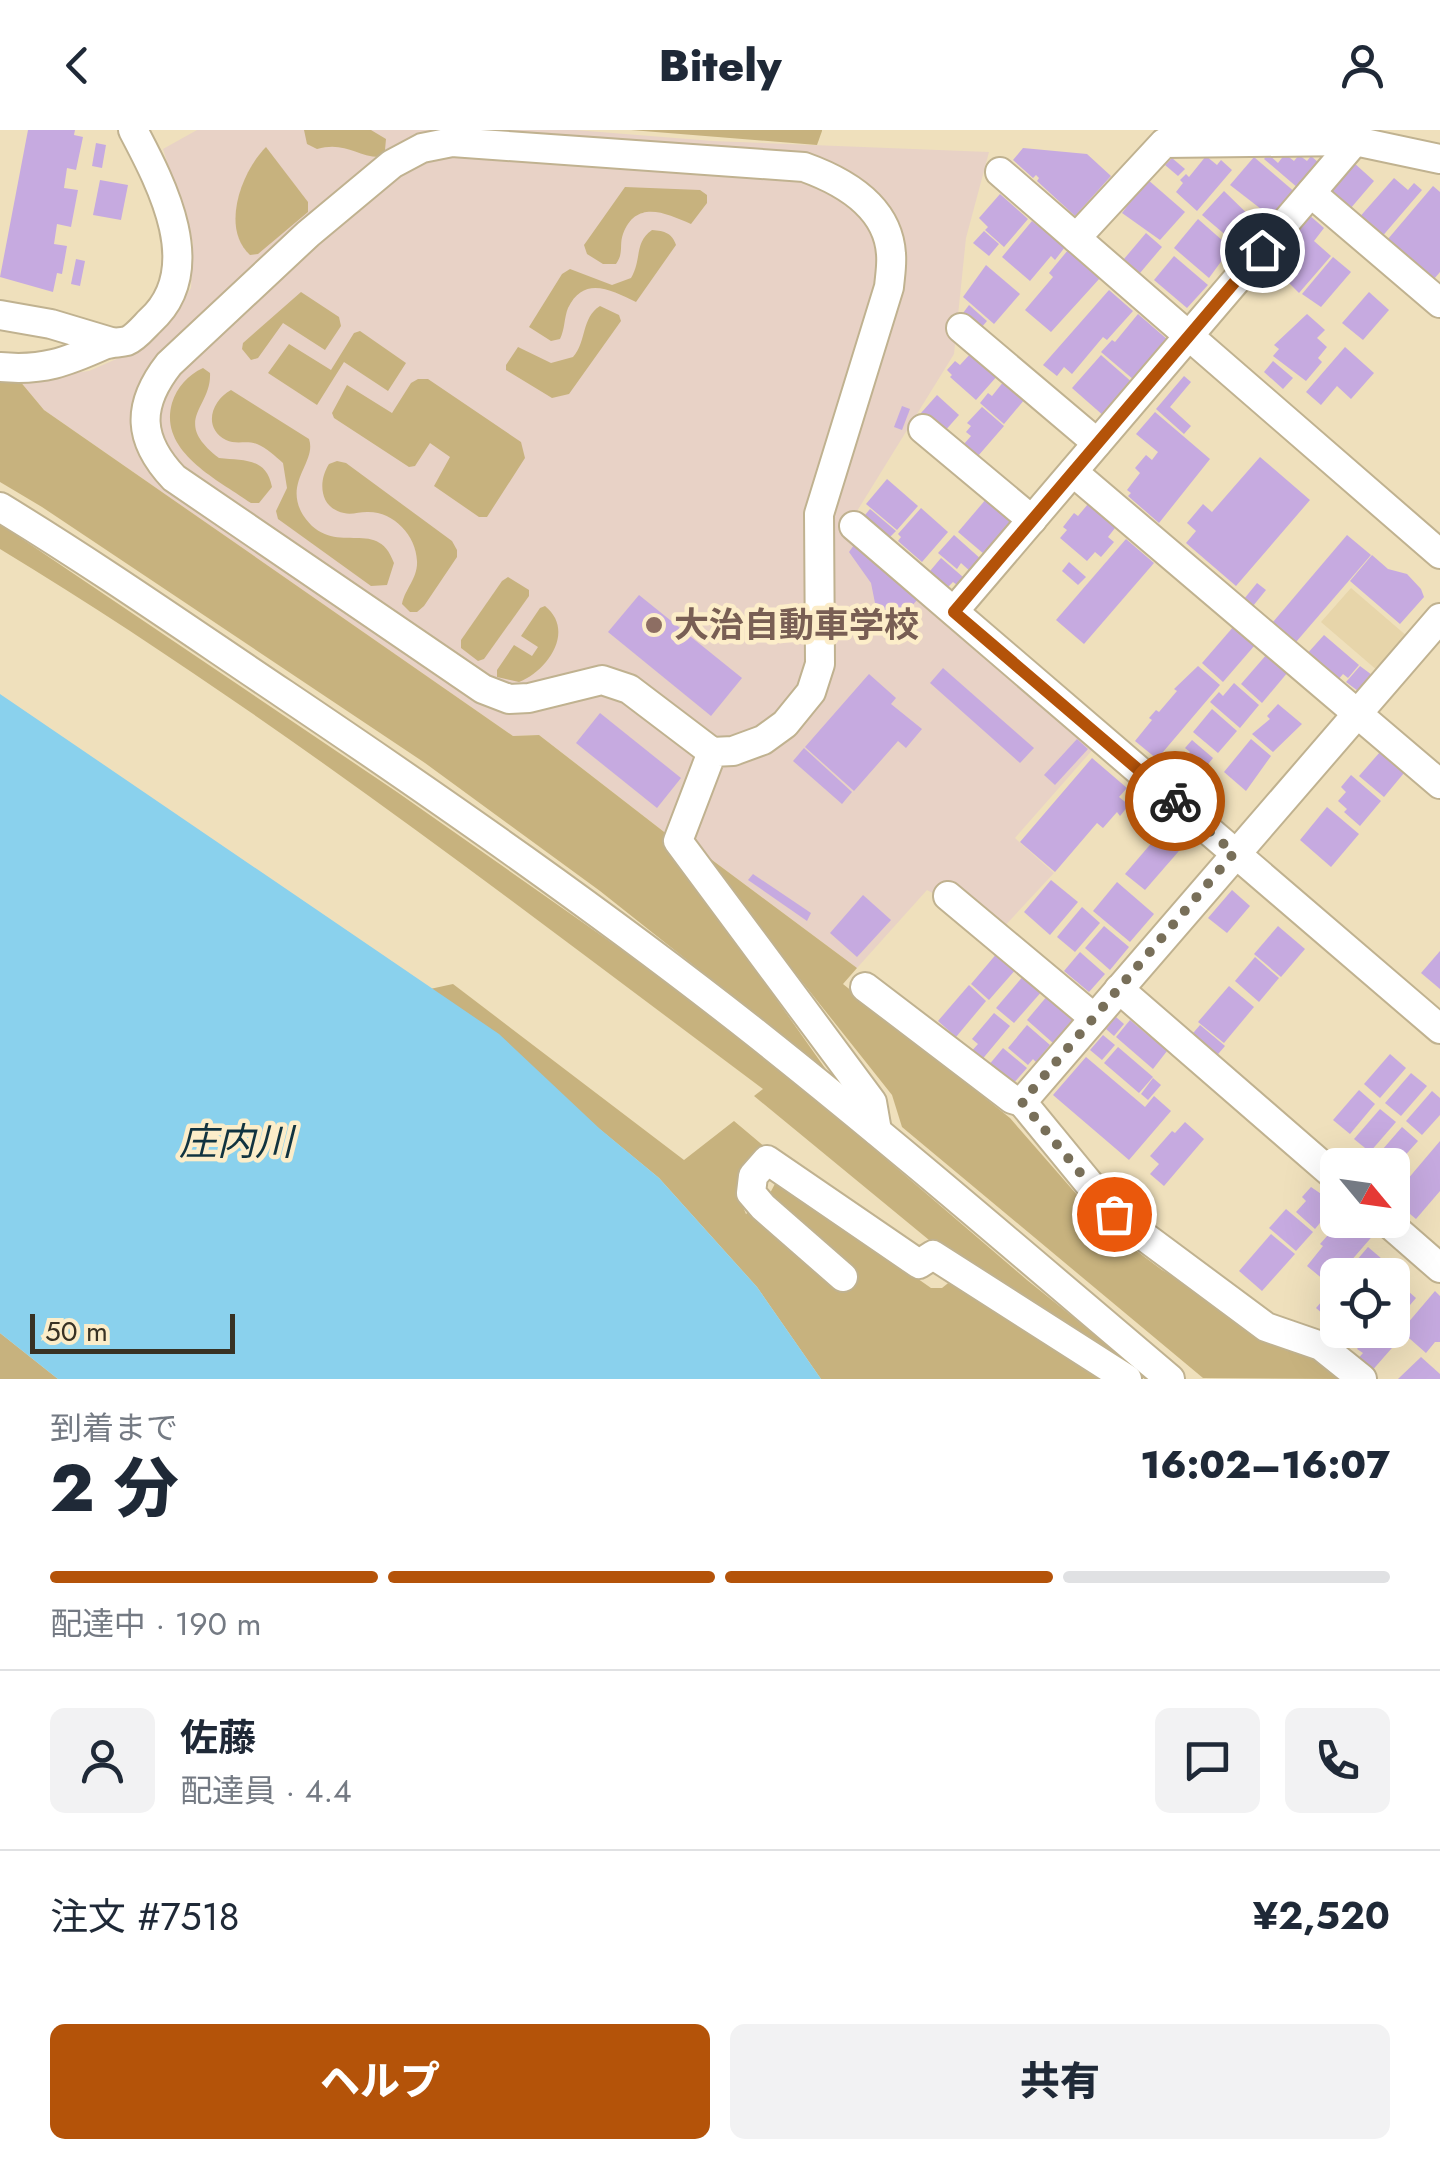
<!DOCTYPE html>
<html lang="ja">
<head>
<meta charset="utf-8">
<style>
	body { margin:0; font-family:Jost,"Noto Sans JP",sans-serif; background:#f2f2f3; color:#1f2937; height:100vh; display:flex; flex-direction:column; font-size:38px; white-space:nowrap }
	* { box-sizing:border-box; margin:0 }
	p { font-size:32px; color:#747a83 }
	.icon { flex:none; width:55px; height:55px; fill:none; stroke:currentColor; stroke-width:2; stroke-linecap:round; stroke-linejoin:round }
	.map { position:relative; height:1249px; overflow:hidden }
	.side { display:flex; flex-direction:column; background:#fff; flex:1 }
	.side>* { flex:none }
	.needle { width:65px; rotate:119deg }
	.tools { position:absolute; left:1320px; top:1018px; display:grid; gap:20px }
	.tools a { display:grid; place-items:center; width:90px; height:90px; border-radius:15px; background:#fff; box-shadow:0 10px 40px #0002; font-size:50px }
	.scale { position:absolute; left:30px; bottom:25px; width:205px; box-sizing:border-box; padding-left:10px; border:5px solid #383224; border-top:0; font-size:28px; line-height:35px; white-space:nowrap; color:#383224; -webkit-text-stroke:8px #fcedc9; paint-order:stroke }
	.pin { position:absolute; display:grid; place-items:center; width:85px; height:85px; color:#fff; margin:-42px; border:5px solid #fff; border-radius:50%; box-shadow:0 2px 10px #0007 }
	.courier { position:absolute; display:grid; place-items:center; width:100px; height:100px; margin:-50px; border:8px solid #b45309; border-radius:50%; background:#fff; color:#222; box-shadow:0 2px 12px #0007 }
	.overview em { font-style:normal; font-weight:800 }
	.overview div { display:flex; flex-direction:column-reverse }
	.overview { display:flex; align-items:center; justify-content:space-between; height:170px; padding:0 50px }
	h1 { font-size:65px; font-weight:800; line-height:75px }
	.bar { display:grid; grid-template-columns:repeat(4,1fr); gap:15px 10px; align-content:center; height:120px; padding:0 50px }
	.bar i { height:12px; border-radius:8px; background:#e0e1e3 }
	.bar .on { background:#b45309 }
	.bar p { grid-column:span 4 }
	.line { display:flex; align-items:center; gap:25px; padding:0 50px; border-top:2px solid #e0e1e3 }
	.line div { flex:1 }
	.round { display:grid; place-items:center; flex:none; width:105px; height:105px; border-radius:15px; background:#f2f2f3 }
	.action { display:flex; gap:20px; margin-top:auto; padding:20px 50px }
	.action a { flex:1; height:115px; border-radius:15px; background:#b45309; color:#fff; font-size:40px; font-weight:800; line-height:115px; text-align:center }
	.action a+a { background:#f2f2f3; color:#1f2937 }
	header { display:flex; justify-content:space-between; align-items:center; height:130px; padding:0 50px; background:#fff; font-size:45px; font-weight:800 }
	.map>svg:first-child { display:block }
	.built { fill:#e7d5aa }
	.education { fill:#e8d2c6 }
	.green { fill:#c7b27e }
	.water { fill:#8ad1ed }
	.building { fill:#c6aae0 }
	.lines { fill:none; stroke-linecap:round; stroke-linejoin:round }
	.minor-casing { stroke:#c0b290; stroke-width:32 }
	.minor { stroke:#fff; stroke-width:28 }
	.done { stroke:#786f59; stroke-width:10; stroke-dasharray:0 18 }
	.route { stroke:#b45309; stroke-width:12 }
	.education-dot { fill:#8d6e63; stroke:#fcedc9; stroke-width:4 }
	.labels { text-anchor:middle; dominant-baseline:central; stroke-width:9; stroke-linejoin:round; paint-order:stroke }
	.education-label { font-size:35px; font-weight:bold; fill:#785e54; stroke:#fcedc9; text-anchor:start }
	.water-label { font-size:38px; font-style:italic; fill:#11333f; stroke:#fcedc9 }
</style>
</head>
<body>
<header><svg class="icon" aria-label="back" viewBox="0 0 24 24"><path d="M15 5l-7 7 7 7"/></svg>Bitely<svg class="icon" aria-label="person" viewBox="0 0 24 24"><circle cx="12" cy="8" r="4"/><path d="M4 21q1-7 8-7t8 7"/></svg></header>
<div class="map">
<svg width="1440" height="1249" viewBox="0 0 1440 1249">
	<rect width="100%" height="100%" fill="#efe0bc"/>
	<path class="built" d="M1351,458L1408,507L1378,541L1321,492Z"/>
	<path class="education" d="M197,0H575L713,11L989,22L966,108L954,224L846,399L1095,617L1015,708L1054,743L1001,800L927,760L857,838L708,727L668,705L539,605L513,606L44,280L19,250L89,241L137,220L172,186L191,158L193,113L163,19Z"/>
	<g class="green">
		<path d="M304,0H371L386,9L385,20L379,27C356,26 344,11 317,19L307,14Z"/>
		<path d="M631,0H822V1L817,15Z"/>
		<path d="M266,17L308,72V82L258,124L250,125C220,98 242,41 266,17Z"/>
		<path d="M625,57L700,60L707,65V73L691,94C666,83 636,69 623,104C619,115 624,123 616,134H603L587,124L584,115Z"/>
		<path d="M652,100C665,101 672,103 676,115L636,172C611,160 584,145 568,178C564,188 565,199 560,209L551,211L529,197L562,144L570,139L612,155L631,148C642,130 634,112 652,100Z"/>
		<path d="M301,162L339,187L341,196L325,220L283,193L258,228L251,230L242,219L243,213Z"/>
		<path d="M600,176L619,185L621,191L569,264L552,268L506,240V235L518,217L551,233L573,227C587,211 581,188 600,176Z"/>
		<path d="M360,201L406,233L388,261L344,232L317,275L268,243L289,214L331,240L354,203Z"/>
		<path d="M203,238L210,243C212,278 170,290 219,328C244,331 266,327 272,357L259,373H251C219,350 158,322 172,273C177,257 188,245 203,238Z"/>
		<path d="M0,249L19,250L44,280L513,606L539,605L668,705L676,727L827,941L600,761L425,633L42,377L0,352Z"/>
		<path d="M418,249H428L521,312L525,328L487,387H479L434,356L450,327L430,313L415,336L409,337L334,288L332,283L347,255L392,283L411,253Z"/>
		<path d="M231,260L309,309C317,332 283,352 303,385C333,431 377,384 394,433L387,455L371,456L278,389L276,381L287,358L283,333C275,326 267,318 257,314C247,310 236,315 226,310C202,298 212,270 231,260Z"/>
		<path d="M337,331L346,333L452,411L457,420V427L424,476L417,482H410L402,474C405,459 418,448 417,431C416,405 393,381 367,382C359,382 351,385 344,383C319,378 318,351 329,334Z"/>
		<path d="M0,394L397,662L682,862L795,951L1027,1150L1150,1249H1145L957,1133L754,966L763,959C514,773 267,581 0,419Z"/>
		<path d="M508,447L529,460V466L484,529L478,531L461,518V510L502,451Z"/>
		<path d="M545,476C576,501 547,541 519,552L497,547V540L514,515L532,526L538,517L521,506L540,478Z"/>
		<path d="M708,727L857,838L843,854L1010,988L1106,1098L1162,1140L1312,1223L1343,1249L1203,1248L902,997L892,965L711,737Z"/>
		<path d="M453,854L684,1030L734,991L766,1018C748,1041 732,1055 746,1084L769,1065L777,1050L931,1158H942L952,1150L1099,1249H821L757,1157L659,1048L430,859Z"/>
		<path d="M0,1203L58,1249H0Z"/>
	</g>
	<path class="water" d="M0,564L499,904L600,999L659,1048L757,1157L821,1249H58L0,1203Z"/>
	<g class="building">
		<path d="M28,0H75L74,5L83,7L76,40L67,38L64,58L78,60L71,97L57,94L54,114L67,116L62,144L57,143L53,162L0,147Z"/>
		<path d="M96,13L106,15L102,38L92,36Z"/>
		<path d="M1023,18L1087,24L1111,46L1075,86L1037,51L1039,48L1036,45L1033,48L1013,30Z"/>
		<path d="M1268,24L1278,33L1285,24L1294,31L1299,25L1307,31L1311,26L1319,33L1298,58L1264,29Z"/>
		<path d="M1206,26L1217,35L1221,30L1232,40L1197,81L1176,62L1183,53L1180,50L1186,44L1189,47Z"/>
		<path d="M1254,27L1296,63L1274,89L1230,55Z"/>
		<path d="M1172,28L1185,39L1178,46L1165,35Z"/>
		<path d="M1353,32L1374,51L1350,79L1331,63L1336,57L1334,54Z"/>
		<path d="M1394,48L1408,60L1414,53L1422,60L1380,109L1357,90Z"/>
		<path d="M1147,49L1185,82L1160,110L1122,83Z"/>
		<path d="M100,50L128,55L121,90L93,85Z"/>
		<path d="M1433,56L1440,62V142L1434,149L1388,109Z"/>
		<path d="M1224,61L1263,99L1258,104L1250,97L1235,113L1202,85Z"/>
		<path d="M1000,64L1028,89L1004,117L985,100L988,97L979,88Z"/>
		<path d="M1308,84L1324,98L1314,111L1331,126L1299,163L1273,137L1278,132L1290,140L1272,125Z"/>
		<path d="M1198,89L1231,118L1209,148L1174,118Z"/>
		<path d="M1032,91L1065,117L1055,130L1051,126L1030,151L1002,127Z"/>
		<path d="M984,101L999,114L989,126L973,113Z"/>
		<path d="M1146,103L1162,117L1140,143L1124,129Z"/>
		<path d="M1068,120L1100,148L1051,202L1025,180L1053,147L1049,143Z"/>
		<path d="M1174,126L1208,155L1187,178L1154,150Z"/>
		<path d="M1333,127L1351,142L1321,177L1302,164Z"/>
		<path d="M76,129L85,131L80,156L71,154Z"/>
		<path d="M986,135L1020,164L994,194L963,167Z"/>
		<path d="M1109,160L1133,181L1107,210L1103,207L1072,244L1064,237L1057,246L1043,235Z"/>
		<path d="M1369,162L1389,180L1363,210L1342,193Z"/>
		<path d="M969,175L987,191L981,198L963,183Z"/>
		<path d="M1138,184L1168,210L1134,250L1101,222L1112,210L1115,212Z"/>
		<path d="M1307,184L1325,200L1317,208L1327,217L1318,228L1322,232L1306,251L1273,226L1279,219L1274,215Z"/>
		<path d="M1345,217L1374,243L1351,269L1337,256L1321,275L1306,262Z"/>
		<path d="M972,222L998,245L976,270L950,247L952,245L947,240L955,231L960,235Z"/>
		<path d="M1101,225L1134,254L1105,287L1072,258Z"/>
		<path d="M1273,231L1293,248L1283,259L1264,242Z"/>
		<path d="M1184,246L1191,252L1170,277L1191,296L1184,304L1156,279Z"/>
		<path d="M1004,251L1025,269L1004,294L980,273L988,263L992,266Z"/>
		<path d="M937,265L959,285L944,302L921,283Z"/>
		<path d="M902,276L910,279L902,300L894,297Z"/>
		<path d="M982,277L1004,296L978,326L964,314L971,306L966,302L971,296L967,293Z"/>
		<path d="M1155,282L1210,329L1159,393L1128,366L1131,363L1127,360L1140,343L1135,338L1146,325L1152,330L1158,322L1136,304Z"/>
		<path d="M1260,327L1310,370L1236,456L1186,413L1196,401L1187,393L1203,374L1212,382Z"/>
		<path d="M887,349L918,376L897,400L866,374Z"/>
		<path d="M987,368L1013,390L984,424L958,402Z"/>
		<path d="M1088,374L1115,398L1108,407L1114,412L1101,427L1095,422L1087,431L1060,408L1067,400L1063,397L1074,383L1078,386Z"/>
		<path d="M921,378L948,402L922,432L898,411L901,407L898,404Z"/>
		<path d="M870,379L896,401L890,407L865,385Z"/>
		<path d="M954,405L982,430L971,442L961,433L957,439L938,423Z"/>
		<path d="M1347,405L1371,425L1296,512L1273,492Z"/>
		<path d="M1126,409L1154,433L1084,514L1056,490Z"/>
		<path d="M854,415L917,470L896,494L876,478L871,453L849,422Z"/>
		<path d="M1372,425L1388,439L1407,444L1421,459L1424,467L1400,494L1350,451Z"/>
		<path d="M941,428L963,447L957,455L953,452L948,457L930,441Z"/>
		<path d="M1069,432L1086,447L1078,455L1062,441Z"/>
		<path d="M1257,453L1266,460L1253,476L1244,469Z"/>
		<path d="M639,465L742,548L711,586L608,502Z"/>
		<path d="M1234,496L1255,515L1223,552L1202,533Z"/>
		<path d="M1324,505L1359,535L1348,548L1343,544L1337,551L1306,525Z"/>
		<path d="M1267,524L1288,542L1262,573L1241,554Z"/>
		<path d="M1198,536L1220,555L1157,629L1135,611L1152,590L1149,588L1156,580L1159,582L1177,561L1174,559Z"/>
		<path d="M1360,536L1372,545L1358,561L1346,552Z"/>
		<path d="M943,538L1034,618L1020,633L930,553Z"/>
		<path d="M869,544L896,568L891,574L922,599L906,618L898,611L854,661L805,617Z"/>
		<path d="M1234,553L1259,575L1240,598L1210,572L1219,562L1223,566Z"/>
		<path d="M1278,574L1302,594L1273,622L1252,604L1270,589L1267,586Z"/>
		<path d="M1212,579L1237,601L1218,623L1193,602Z"/>
		<path d="M600,583L681,648L657,678L576,613Z"/>
		<path d="M1077,609L1088,619L1055,655L1044,645Z"/>
		<path d="M1251,609L1271,626L1246,661L1224,642Z"/>
		<path d="M1192,610L1213,628L1190,657L1168,638L1179,626L1183,630L1190,622L1185,618Z"/>
		<path d="M804,618L852,662L842,674L793,631Z"/>
		<path d="M1380,622L1404,643L1384,667L1359,646Z"/>
		<path d="M1092,628L1127,658L1119,667L1129,675L1120,686L1117,682L1103,698L1097,693L1055,742L1020,712Z"/>
		<path d="M1351,645L1381,671L1360,696L1344,682L1347,679L1338,671L1346,662L1341,657Z"/>
		<path d="M1327,677L1359,704L1331,737L1300,710Z"/>
		<path d="M1172,689L1192,706L1145,760L1125,744Z"/>
		<path d="M753,744L811,783L807,791L748,750Z"/>
		<path d="M1051,750L1078,772L1050,805L1024,782Z"/>
		<path d="M1117,752L1154,784L1130,812L1093,781Z"/>
		<path d="M1232,760L1250,776L1227,803L1208,788Z"/>
		<path d="M863,765L891,790L857,827L830,803Z"/>
		<path d="M1082,777L1100,793L1075,822L1057,807Z"/>
		<path d="M1104,796L1129,817L1110,840L1085,818Z"/>
		<path d="M1278,796L1305,819L1281,847L1254,824Z"/>
		<path d="M1440,821V859L1421,843Z"/>
		<path d="M998,822L1017,838L989,870L971,854Z"/>
		<path d="M1080,822L1105,844L1089,862L1064,841Z"/>
		<path d="M1255,827L1279,848L1259,872L1235,851Z"/>
		<path d="M1025,844L1043,860L1014,893L996,878Z"/>
		<path d="M969,855L986,871L956,907L938,891Z"/>
		<path d="M1229,856L1254,877L1224,913L1198,892Z"/>
		<path d="M1048,865L1075,888L1053,913L1027,890Z"/>
		<path d="M994,883L1010,896L980,932L970,923L978,914L972,909Z"/>
		<path d="M1116,887L1124,894L1114,906L1106,899Z"/>
		<path d="M1130,890L1167,921L1153,939L1116,907Z"/>
		<path d="M1027,895L1050,915L1036,932L1033,929L1028,935L1008,918Z"/>
		<path d="M1200,895L1225,916L1213,930L1188,909Z"/>
		<path d="M1103,905L1115,915L1102,930L1090,920Z"/>
		<path d="M1118,917L1153,947L1139,963L1104,933Z"/>
		<path d="M1003,918L1027,938L1011,956L988,936Z"/>
		<path d="M1390,924L1406,938L1380,968L1364,954Z"/>
		<path d="M1086,927L1145,977L1154,966L1171,981L1129,1030L1053,965Z"/>
		<path d="M1411,943L1427,956L1401,986L1385,973Z"/>
		<path d="M1153,948L1161,955L1148,970L1141,964Z"/>
		<path d="M1359,960L1375,974L1350,1004L1333,990Z"/>
		<path d="M1432,961L1440,968V985L1422,1005L1406,991Z"/>
		<path d="M1380,979L1396,992L1370,1022L1354,1009Z"/>
		<path d="M1185,992L1204,1009L1164,1056L1150,1044L1159,1034L1150,1026L1172,1001L1175,1003Z"/>
		<path d="M1402,997L1418,1011L1392,1040V1035H1385L1376,1027Z"/>
		<path d="M1440,1011V1061L1416,1089L1392,1069V1058L1403,1046L1407,1050Z"/>
		<path d="M1311,1057L1330,1070L1332,1066L1338,1071L1315,1099L1296,1082L1306,1071L1302,1067Z"/>
		<path d="M1286,1079L1313,1102L1296,1121L1269,1098Z"/>
		<path d="M1346,1090H1362L1376,1102L1330,1155L1307,1136L1323,1116L1320,1114L1336,1096L1339,1099Z"/>
		<path d="M1271,1104L1295,1124L1262,1161L1239,1141Z"/>
		<path d="M1368,1117L1389,1135L1381,1145H1344Z"/>
		<path d="M1394,1148L1410,1158L1408,1161L1416,1168L1392,1196Z"/>
		<path d="M1338,1153V1197L1316,1178Z"/>
		<path d="M1435,1161L1440,1166V1212H1435L1426,1223L1401,1201Z"/>
		<path d="M1373,1200H1385L1398,1211L1370,1243L1356,1231L1363,1223L1357,1219Z"/>
		<path d="M1421,1227L1440,1244V1249H1398Z"/>
	</g>
	<g class="lines">
		<defs>
			<g id="minor">
				<path d="M1000,42L1440,424"/>
				<path d="M1311,63L1440,173"/>
				<path d="M1076,108L1164,13L1355,11L1440,29"/>
				<path d="M0,185L51,194L111,212"/>
				<path d="M961,198L1097,313"/>
				<path d="M0,237C43,241 66,232 104,215C112,212 119,213 127,211C135,208 144,197 150,191C207,140 162,55 133,0"/>
				<path d="M923,299L1032,390"/>
				<path d="M1073,342L1440,654"/>
				<path d="M0,377C97,436 190,501 284,564C446,673 605,784 757,904C898,1016 1033,1133 1170,1249"/>
				<path d="M854,396L1440,899"/>
				<path d="M954,481L1355,11"/>
				<path d="M712,622L629,559L602,550L529,568L509,569L483,559L174,348C138,310 136,276 169,234L308,104L392,34L422,18L452,12L804,37C843,51 888,76 891,124C892,135 890,146 889,157L819,384L820,534L811,562L785,594L763,610L733,621L712,622L678,711L872,972L877,1001"/>
				<path d="M948,766L1094,888"/>
				<path d="M865,857L1012,969L1022,972"/>
				<path d="M1119,859L1338,1049"/>
				<path d="M1385,1090L1440,1138"/>
				<path d="M843,1147L763,1077L751,1063L753,1046L767,1030L919,1134L933,1125L1127,1249"/>
				<path d="M1362,1249L1321,1216L1266,1197L1114,1084L1022,972L1440,488"/>
			</g>
		</defs>
		<use href="#minor" class="minor-casing"/>
		<use href="#minor" class="minor"/>
	</g>
	<g class="lines">
		<path class="done" d="M1114,1084L1022,972L1234,723L1175,671"/>
		<path class="route" d="M1175,671L954,482L1262,120"/>
	</g>
	<circle class="education-dot" cx="654" cy="495" r="10"/>
	<g class="labels">
		<g class="education-label">
			<text x="674" y="495">大治自動車学校</text>
		</g>
		<g class="water-label">
			<text x="236" y="1011">庄内川</text>
		</g>
	</g>
</svg>
<div class="tools">
<a><svg class="needle" viewBox="-14 -14 28 28"><path d="M0-13l5 13h-10z" fill="#e53935"/><path d="M0 13l5-13h-10z" fill="#747a83"/></svg></a>
<a><svg class="icon" aria-label="locate" viewBox="0 0 24 24"><circle cx="12" cy="12" r="6"/><path d="M12 2v4M12 18v4M2 12h4M18 12h4"/></svg></a>
</div>
<div class="scale">50 m</div>
<div class="pin" style="left:1114px;top:1084px;background:#ea580c"><svg class="icon" aria-label="bag" viewBox="0 0 24 24"><path d="M5 8h14l-1 12H6zM9 8a3 3 0 0 1 6 0"/></svg></div>
<div class="pin" style="left:1262px;top:120px;background:#1f2937"><svg class="icon" aria-label="home" viewBox="0 0 24 24"><path d="M3 11l9-7 9 7M6 9v11h12V9"/></svg></div>
<div class="courier" style="left:1175px;top:671px"><svg class="icon" aria-label="bike" viewBox="0 0 24 24"><circle cx="6" cy="16" r="4"/><circle cx="18" cy="16" r="4"/><path d="M6 16l4-8h5l3 8M10 8l3 8H6M13 5h3"/></svg></div>
</div>
<section class="side">
<div class="overview"><div><h1>2 分</h1><p>到着まで</p></div><em>16:02–16:07</em></div>
<div class="bar"><i class="on"></i><i class="on"></i><i class="on"></i><i></i><p>配達中 · 190 m</p></div>
<div class="line" style="height:180px"><a class="round"><svg class="icon" aria-label="person" viewBox="0 0 24 24"><circle cx="12" cy="8" r="4"/><path d="M4 21q1-7 8-7t8 7"/></svg></a><div><b>佐藤</b><p>配達員 · 4.4</p></div><a class="round"><svg class="icon" aria-label="chat" viewBox="0 0 24 24"><path d="M4 5h16v11H9l-5 4z"/></svg></a><a class="round"><svg class="icon" aria-label="phone" viewBox="0 0 24 24"><path d="M5 4h4l2 5-3 2q2 4 5 5l2-3 5 2v4C11 20 4 13 5 4z"/></svg></a></div>
<div class="line" style="height:130px"><div>注文 #7518</div><b>¥2,520</b></div>
<div class="action"><a>ヘルプ</a><a>共有</a></div>
</section>
</body>
</html>
